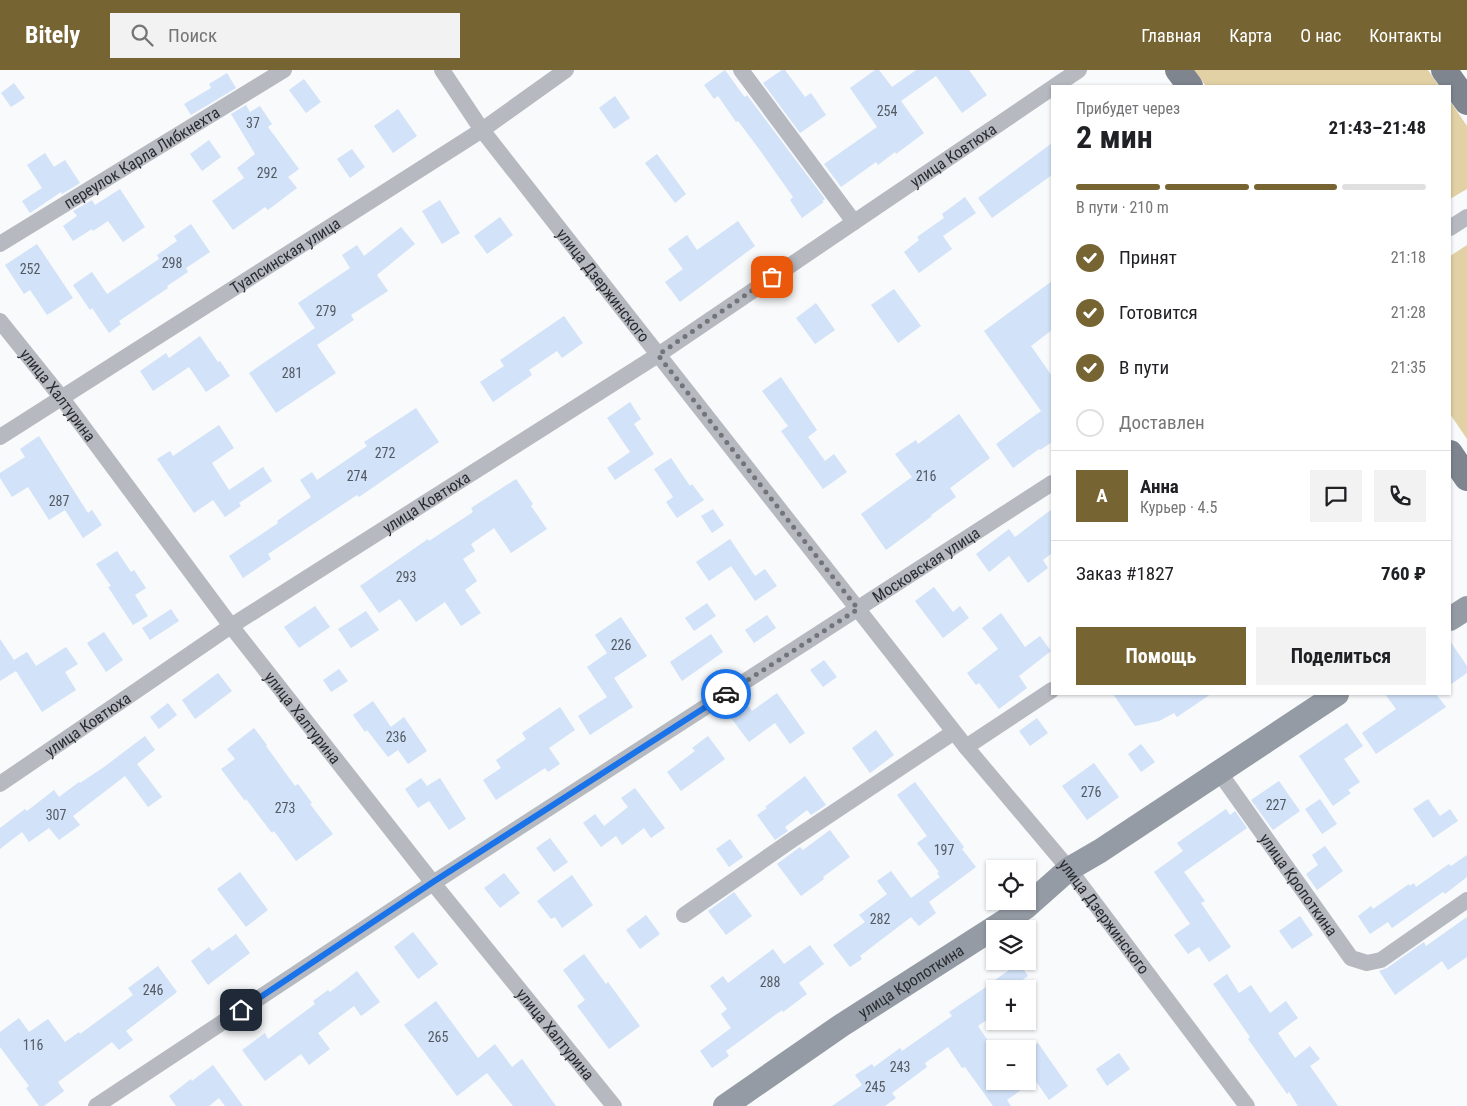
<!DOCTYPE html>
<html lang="ru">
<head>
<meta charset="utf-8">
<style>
	body { margin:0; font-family:"Roboto Condensed",sans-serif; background:#f2f2f2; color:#202124; height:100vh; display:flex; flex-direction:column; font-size:19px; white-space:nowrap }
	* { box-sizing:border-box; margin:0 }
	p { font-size:16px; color:#757577 }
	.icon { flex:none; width:28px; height:28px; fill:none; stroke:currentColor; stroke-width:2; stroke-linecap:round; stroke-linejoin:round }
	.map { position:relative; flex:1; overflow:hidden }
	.side { position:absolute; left:1051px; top:15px; width:400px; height:610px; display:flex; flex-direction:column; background:#fff; border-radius:0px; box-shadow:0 1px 4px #0004 }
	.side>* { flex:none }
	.buttons { position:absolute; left:986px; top:790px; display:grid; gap:10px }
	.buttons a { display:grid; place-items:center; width:50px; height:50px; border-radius:0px; background:#fff; box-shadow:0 1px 4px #0004; font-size:25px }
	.pin { position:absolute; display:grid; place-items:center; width:42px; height:42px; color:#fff; margin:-21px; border-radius:10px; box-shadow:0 2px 8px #0006 }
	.courier { position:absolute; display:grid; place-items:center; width:50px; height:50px; margin:-25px; border:4px solid #1a73e8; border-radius:50%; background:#fff; color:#222; box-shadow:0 1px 6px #0007 }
	.overview em { font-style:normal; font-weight:700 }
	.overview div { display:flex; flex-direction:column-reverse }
	.overview { display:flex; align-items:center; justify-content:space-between; height:85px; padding:0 25px }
	h1 { font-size:32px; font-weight:700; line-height:38px }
	.bar { display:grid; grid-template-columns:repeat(4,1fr); gap:8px 5px; align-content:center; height:60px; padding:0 25px }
	.bar i { height:6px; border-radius:4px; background:#e0e0e0 }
	.bar .current { background:#766432 }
	.bar p { grid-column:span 4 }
	.line { display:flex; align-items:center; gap:12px; padding:0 25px; border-top:1px solid #e0e0e0 }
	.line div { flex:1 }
	.round { display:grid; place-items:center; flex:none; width:52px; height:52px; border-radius:0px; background:#f2f2f2 }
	ol { padding:0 25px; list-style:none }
	li { display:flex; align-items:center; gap:15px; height:55px }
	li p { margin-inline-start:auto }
	li .icon { padding:5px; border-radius:50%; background:#766432; color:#fff; stroke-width:4 }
	li:last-child { color:#757577 }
	li i { width:28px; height:28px; border:2px solid #e0e0e0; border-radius:50% }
	.button { display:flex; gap:10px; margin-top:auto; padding:10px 25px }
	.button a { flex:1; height:58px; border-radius:0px; background:#766432; color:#fff; font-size:20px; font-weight:700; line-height:58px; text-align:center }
	.button a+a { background:#f2f2f2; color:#202124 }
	header { display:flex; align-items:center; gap:30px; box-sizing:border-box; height:70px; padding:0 25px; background:#766432; color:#fff }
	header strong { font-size:24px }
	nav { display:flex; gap:28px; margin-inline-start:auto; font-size:18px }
	.search { width:350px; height:45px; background:#f2f2f2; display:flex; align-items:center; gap:12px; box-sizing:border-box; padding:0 18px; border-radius:0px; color:#757577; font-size:19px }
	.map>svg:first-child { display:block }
	.green { fill:#e2d1a4 }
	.building { fill:#d2e2f8 }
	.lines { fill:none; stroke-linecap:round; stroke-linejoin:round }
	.minor { stroke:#b6bac0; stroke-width:16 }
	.secondary { stroke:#959ba4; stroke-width:24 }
	.primary { stroke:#7e858f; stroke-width:26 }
	.done { stroke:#717478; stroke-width:5; stroke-dasharray:0 9 }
	.route { stroke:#1a73e8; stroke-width:6 }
	.labels { text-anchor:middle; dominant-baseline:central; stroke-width:4.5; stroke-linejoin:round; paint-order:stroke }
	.number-label { font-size:14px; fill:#535a63 }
	.street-label { font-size:16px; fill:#292c31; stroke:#f8fafc }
</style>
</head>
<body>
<header>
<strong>Bitely</strong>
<div class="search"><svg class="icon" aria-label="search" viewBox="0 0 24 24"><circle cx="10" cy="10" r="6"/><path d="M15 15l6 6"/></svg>Поиск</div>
<nav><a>Главная</a><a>Карта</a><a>О нас</a><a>Контакты</a></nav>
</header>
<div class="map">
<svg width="1467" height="1036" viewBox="0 0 1467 1036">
	<rect width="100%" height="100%" fill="#f8fafc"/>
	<g class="green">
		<path d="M1194,0H1428L1439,16H1206Z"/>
		<path d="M1450,31L1467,56V119L1450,129Z"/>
		<path d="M1467,175V369L1450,344V186Z"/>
	</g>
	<g class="building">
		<path d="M725,0L743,25L745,27L747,25L825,129L822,131L824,132L802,148L790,130L793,127L759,79L738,51L736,52L718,26L714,29L704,15Z"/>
		<path d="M782,0H785L805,27L811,23L826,45L800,63L763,13Z"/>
		<path d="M875,0H879L892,17L916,0H969L987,25L962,43L936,6L901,31L924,63L896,84L895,82L878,95L876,92L841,117L824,94L877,57L850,18Z"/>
		<path d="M227,3L236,18L191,45L184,34L211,18L209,14Z"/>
		<path d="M304,9L321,32L306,43L289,20Z"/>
		<path d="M14,13L25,28L11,37L1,23Z"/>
		<path d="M615,26L630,48L614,59L599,38Z"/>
		<path d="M246,35L250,42L260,36L272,54L268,57L299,99L288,107L297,118L268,140L265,137L233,160L212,131L244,108L237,98L255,84L231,44Z"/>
		<path d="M398,39L417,66L393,83L374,56Z"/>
		<path d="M209,70L221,87L202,101L190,84Z"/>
		<path d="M1052,73V105L992,148L978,128Z"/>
		<path d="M352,79L365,97L350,108L337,89Z"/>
		<path d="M45,83L54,97L65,90L80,113L62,124L61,122L30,143L22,131L42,118L27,95Z"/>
		<path d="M657,84L686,124L675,133L645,93Z"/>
		<path d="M120,119L145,157L123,172L108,151L93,161L92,159L73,171L63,156L77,146L73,141L92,130L95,135Z"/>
		<path d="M965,127L976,143L943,166L952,179L919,203L904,182L919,170L917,167L944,148L942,144Z"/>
		<path d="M440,130L460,163L442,174L422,141Z"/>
		<path d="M500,147L513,165L487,184L474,166Z"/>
		<path d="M738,151L755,176L680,232L665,212L683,199L668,179L687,165L697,180Z"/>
		<path d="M191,154L210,182L186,198L188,202L167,216L168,218L119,251L121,254L109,263L92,238L90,240L73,215L92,202L107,224L159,189L157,185L177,171L174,166Z"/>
		<path d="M401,157L415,174L377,205L388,221L351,245L354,250L317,275L336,303L276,343L249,303L315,258L298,233L350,198L342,185L357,175L364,186Z"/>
		<path d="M37,174L73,228L47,245L30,220L24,224L5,195Z"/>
		<path d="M1052,211V260L1031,276L1052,306V372L1040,380L1039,379L1013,398L996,374L1041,341L984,261Z"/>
		<path d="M894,219L921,256L898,273L871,235Z"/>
		<path d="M816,233L835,260L815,274L796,248Z"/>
		<path d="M564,246L583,273L562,288L557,281L529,300L532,305L493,332L480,312L504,296L500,290Z"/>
		<path d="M200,266L218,292L220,291L230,306L206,322L189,297L153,321L140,301L166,283L169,288Z"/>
		<path d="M781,307L817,360L808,367L825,391L834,384L847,402L823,419L781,361L788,356L762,321Z"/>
		<path d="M630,332L641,349L634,354L654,384L615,410L607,398L630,382L607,348Z"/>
		<path d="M416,338L439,372L359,427L357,425L268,484L271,489L243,508L229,486L278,453L277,451L311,427L300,410L312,402L317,410L367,376L364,372Z"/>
		<path d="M959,344L990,388L950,418L956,427L931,445L932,446L886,480L861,444L912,407L895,384L916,370L918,374Z"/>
		<path d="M219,355L234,378L212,393L229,420L263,397L272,411L239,433L241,436L225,447L213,430L194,443L157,389L170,381L173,386Z"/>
		<path d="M39,366L88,443L92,440L102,455L83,468L65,440L49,450L28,417L12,427L0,408V403L25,387L20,379Z"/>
		<path d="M671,388L690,416L692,414L704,430L677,448L666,432L673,427L654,399Z"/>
		<path d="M516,409L533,434L531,436L547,459L511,483L494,458L471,474L475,481L463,489L477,511L465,520L481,543L461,556L445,532L416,552L400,529L379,543L360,516L428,469L429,471L473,442L471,438Z"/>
		<path d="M713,439L724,455L712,463L701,446Z"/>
		<path d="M1052,439V483L1043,490L1048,498L1028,513L1009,486L989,502L976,484L1009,459L1015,467Z"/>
		<path d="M730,469L755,506L765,499L777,516L755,531L731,496L709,511L696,492Z"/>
		<path d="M117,481L131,502L134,500L146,518L135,525L148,546L133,555L108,517L111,516L96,494Z"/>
		<path d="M934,517L953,542L960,536L969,548L943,568L915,531Z"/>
		<path d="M707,533L716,546L694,561L685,548Z"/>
		<path d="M315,536L330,557L299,578L284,557Z"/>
		<path d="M171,539L179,551L150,570L142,558Z"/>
		<path d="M366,541L379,560L351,578L338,559Z"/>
		<path d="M1001,543L1025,577L1040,566L1051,581L1019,606L1027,618L999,639L979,613L976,615L967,603L998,579L982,558Z"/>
		<path d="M767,545L776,558L754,573L745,560Z"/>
		<path d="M621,547L647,586L614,608L633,637L590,665L578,646L607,627L587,597L607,583L595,565Z"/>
		<path d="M104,562L123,590L106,602L87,573Z"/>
		<path d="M711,564L723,582L682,611L670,592Z"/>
		<path d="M0,569L14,590L27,582L36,596L66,577L78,594L65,602L76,620L42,642L16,601L0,611Z"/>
		<path d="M1450,571L1467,596V603L1450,615Z"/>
		<path d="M824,590L837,607L823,617L810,600Z"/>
		<path d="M339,599L348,611L331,622L323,610Z"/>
		<path d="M218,603L232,621L195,649L182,630Z"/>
		<path d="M777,623L805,663L790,674L775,653L749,672L731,648L748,635L752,641Z"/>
		<path d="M1113,624H1211L1177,647L1174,643L1159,651L1135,656Z"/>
		<path d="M1385,624H1436L1446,637L1376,684L1362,663L1396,639Z"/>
		<path d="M373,631L391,657L404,647L427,681L408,694L398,680L388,687L367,660L365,662L353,645Z"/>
		<path d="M168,633L177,645L159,659L150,647Z"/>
		<path d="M560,637L575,660L549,678L560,694L548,702L545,698L496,730L483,710L501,698L496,690L526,669L522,663Z"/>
		<path d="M1037,648L1048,663L1030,676L1019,661Z"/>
		<path d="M1347,653L1363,676L1344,689L1360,712L1348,720L1351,723L1333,736L1299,686Z"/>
		<path d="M254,658L267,675L266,676L295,716L298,714L312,733L310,734L333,764L296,791L274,761L272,763L246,729L245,731L221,699L235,689L227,679Z"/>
		<path d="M876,660L894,685L870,703L852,678Z"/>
		<path d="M145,666L155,680L137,694L162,727L148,737L125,706L73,746L80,755L59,770L49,758L29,772L22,762L0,779V758L25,739L27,741L54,720L59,727L79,712L80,713L104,697Z"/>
		<path d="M708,666L725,689L681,721L667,702L695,681L692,678Z"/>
		<path d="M1141,674L1155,692L1141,702L1128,684Z"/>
		<path d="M1094,693L1119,727L1087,750L1062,716Z"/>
		<path d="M805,706L826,735L811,745L807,740L785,757L788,761L775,770L757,745L767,738L765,737Z"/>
		<path d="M421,708L427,716L440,708L466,749L449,760L429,731L418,738L405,719Z"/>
		<path d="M1279,711L1300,741L1273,760L1251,730Z"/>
		<path d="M915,712L964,777L962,779L976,797L929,832L936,843L919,856L911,847L860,886L862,889L850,897L833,875L865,852L859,845L887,824L877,811L891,801L911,828L940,807L937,803L939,802L917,773L927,766L897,725Z"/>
		<path d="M635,718L665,758L651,768L644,758L622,775L616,766L601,777L583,753L595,744L604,756L628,737L621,728Z"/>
		<path d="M1320,729L1337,754L1322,764L1305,739Z"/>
		<path d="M1428,729L1440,746L1450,739L1458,751L1433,768L1413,739Z"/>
		<path d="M1226,739L1230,745L1235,741L1247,758L1184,802L1205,831L1201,833L1231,877L1209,892L1199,877L1188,884L1174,865L1190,854L1154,802L1183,781L1177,773Z"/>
		<path d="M830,760L850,787L823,807L824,809L801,826L777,794L800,777L803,780Z"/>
		<path d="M550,768L568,792L554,802L536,778Z"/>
		<path d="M730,769L743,787L729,797L716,779Z"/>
		<path d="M1325,776L1343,801L1317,820L1306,804L1318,795L1312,785Z"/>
		<path d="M1467,785V807L1445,824L1443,822L1392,858L1388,852L1370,864L1358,846L1371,836L1373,839L1409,814L1410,816L1414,813L1416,817L1449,794L1451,796Z"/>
		<path d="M240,802L268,840L246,857L217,819Z"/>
		<path d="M504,803L520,823L500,838L484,818Z"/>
		<path d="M572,805L593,835L562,858L555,847L551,849L537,831Z"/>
		<path d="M734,822L752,846L726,865L708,841Z"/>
		<path d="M646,845L660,864L640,879L626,860Z"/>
		<path d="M1300,846L1313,865L1292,879L1279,861Z"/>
		<path d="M1467,847V887L1448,900L1442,891L1395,925L1379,901L1387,898L1424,872L1426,876Z"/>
		<path d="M413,862L438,894L418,909L394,877Z"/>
		<path d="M236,864L250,883L208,915L191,891L209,877L212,881Z"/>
		<path d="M810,875L824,894L799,913L807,924L783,942L782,940L726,981L729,986L712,998L700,981L731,958L721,944L727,939L710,916L723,906L728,913L773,879L784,894Z"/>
		<path d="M584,884L606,914L608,912L640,956L609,979L577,936L585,930L563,900Z"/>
		<path d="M1019,893L1028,906L1010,919H1001L995,910Z"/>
		<path d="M158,896L177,922L126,961L133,970L119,980L112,972L58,1012L64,1021L44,1036H39L26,1018L29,1016L0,977V962L19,948L29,962L48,949L65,972L79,962L80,964L133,925L128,918Z"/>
		<path d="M357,901L380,932L361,946L354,936L318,963L330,979L309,995L301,984L265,1011L242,980L265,963L268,969L315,934L313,931L328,920L330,922Z"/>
		<path d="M1227,904L1239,923L1251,915L1270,943L1286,931L1298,948L1278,963L1295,988L1310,976L1320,989L1310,996L1338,1036H1298L1289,1022L1287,1024L1248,969L1250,967L1213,914Z"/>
		<path d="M995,911V944L978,956L995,981V1011H1028V980L1038,973L1068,1016L1049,1030L1035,1010L1007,1030L1011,1036H993L965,997L962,998L948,977L925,993L927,997L892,1023L896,1028L885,1036H832L862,1015L855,1005L872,994L874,997L900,978L902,981L952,946L949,942Z"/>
		<path d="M436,931L478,988L495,974L512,997L522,989L556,1036H513L487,1003L457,1026L404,955Z"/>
		<path d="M1119,983L1130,999L1107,1016L1096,999Z"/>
		<path d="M213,995L243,1036H225L219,1028L209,1036H176L169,1026L191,1009L192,1011Z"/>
	</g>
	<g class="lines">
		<g class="minor">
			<path id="s1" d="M442,0L482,60L966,677L1069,799L1247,1036"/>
			<path d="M741,0L854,152"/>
			<path d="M1055,16L1079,0"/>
			<path d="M1450,158L1467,147"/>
			<path id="s2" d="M0,174L284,0"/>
			<path id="s3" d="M0,251L61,327L231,556L433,813L614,1036"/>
			<path id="s4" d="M0,367L482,60L566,0"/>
			<path d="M966,677L1052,620"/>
			<path id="s5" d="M1219,702L1351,888L1367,893L1381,890L1467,830"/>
			<path id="s6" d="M0,714L231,556L658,285L1052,18"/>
			<path d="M684,845L792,770L954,662"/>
			<path id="s7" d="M96,1036L433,813L1052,413"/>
		</g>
		<g class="secondary">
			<path d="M1450,549L1467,538"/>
			<path id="s8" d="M725,1036L842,955L1025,838L1069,799L1100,781L1337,624"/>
		</g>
		<g class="primary">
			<path d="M1178,0L1190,16"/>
			<path d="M1444,0L1467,32"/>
			<path d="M1450,383L1467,408"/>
		</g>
	</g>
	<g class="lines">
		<path class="done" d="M726,624L858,539L658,285L772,207"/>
		<path class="route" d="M241,940L433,812L726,624"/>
	</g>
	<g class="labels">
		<g class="number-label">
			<text x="887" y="41">254</text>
			<text x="253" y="53">37</text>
			<text x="267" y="103">292</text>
			<text x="172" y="193">298</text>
			<text x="30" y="199">252</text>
			<text x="326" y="241">279</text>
			<text x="292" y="303">281</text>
			<text x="385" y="383">272</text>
			<text x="357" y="406">274</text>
			<text x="926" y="406">216</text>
			<text x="59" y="431">287</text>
			<text x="406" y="507">293</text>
			<text x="621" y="575">226</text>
			<text x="396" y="667">236</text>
			<text x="1091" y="722">276</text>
			<text x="1276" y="735">227</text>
			<text x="285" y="738">273</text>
			<text x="56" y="745">307</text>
			<text x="944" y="780">197</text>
			<text x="880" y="849">282</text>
			<text x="770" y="912">288</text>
			<text x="153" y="920">246</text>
			<text x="438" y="967">265</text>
			<text x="33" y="975">116</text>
			<text x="900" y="997">243</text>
			<text x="875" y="1017">245</text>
		</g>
		<g class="street-label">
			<text stroke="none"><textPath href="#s6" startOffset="1142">улица Ковтюха</textPath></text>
			<text stroke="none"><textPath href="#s2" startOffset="166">переулок Карла Либкнехта</textPath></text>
			<text stroke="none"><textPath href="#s4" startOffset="338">Туапсинская улица</textPath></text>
			<text stroke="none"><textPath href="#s1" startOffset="269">улица Дзержинского</textPath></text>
			<text stroke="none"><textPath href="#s3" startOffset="94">улица Халтурина</textPath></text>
			<text stroke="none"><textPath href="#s6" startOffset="511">улица Ковтюха</textPath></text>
			<text stroke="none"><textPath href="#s7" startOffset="991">Московская улица</textPath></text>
			<text stroke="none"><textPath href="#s3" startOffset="499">улица Халтурина</textPath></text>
			<text stroke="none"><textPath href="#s6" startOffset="106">улица Ковтюха</textPath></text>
			<text stroke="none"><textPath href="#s5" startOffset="138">улица Кропоткина</textPath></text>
			<text stroke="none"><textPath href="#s1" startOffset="1075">улица Дзержинского</textPath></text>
			<text stroke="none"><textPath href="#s8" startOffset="224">улица Кропоткина</textPath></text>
			<text stroke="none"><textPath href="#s3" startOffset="904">улица Халтурина</textPath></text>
		</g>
	</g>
</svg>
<div class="buttons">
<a><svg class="icon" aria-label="locate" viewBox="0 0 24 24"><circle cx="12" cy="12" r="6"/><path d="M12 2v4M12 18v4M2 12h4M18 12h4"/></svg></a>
<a><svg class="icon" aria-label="layers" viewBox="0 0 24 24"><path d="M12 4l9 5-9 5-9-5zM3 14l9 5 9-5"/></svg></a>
<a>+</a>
<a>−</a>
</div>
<div class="pin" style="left:772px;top:207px;background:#ea580c"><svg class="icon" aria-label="bag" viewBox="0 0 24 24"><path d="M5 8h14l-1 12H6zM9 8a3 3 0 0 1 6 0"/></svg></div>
<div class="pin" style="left:241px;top:940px;background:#1f2937"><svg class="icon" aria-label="home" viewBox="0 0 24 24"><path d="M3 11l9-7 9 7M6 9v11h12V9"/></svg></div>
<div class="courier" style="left:726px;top:624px"><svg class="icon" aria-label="car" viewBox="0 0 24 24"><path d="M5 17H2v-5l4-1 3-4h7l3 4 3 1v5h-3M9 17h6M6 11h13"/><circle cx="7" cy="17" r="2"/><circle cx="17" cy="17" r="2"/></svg></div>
<section class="side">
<div class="overview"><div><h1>2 мин</h1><p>Прибудет через</p></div><em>21:43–21:48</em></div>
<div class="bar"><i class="current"></i><i class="current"></i><i class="current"></i><i></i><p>В пути · 210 m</p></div>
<ol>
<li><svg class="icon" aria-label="check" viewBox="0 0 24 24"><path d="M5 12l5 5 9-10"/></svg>Принят<p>21:18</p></li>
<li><svg class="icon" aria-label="check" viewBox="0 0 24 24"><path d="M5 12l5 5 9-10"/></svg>Готовится<p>21:28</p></li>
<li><svg class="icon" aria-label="check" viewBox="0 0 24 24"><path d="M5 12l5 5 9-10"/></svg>В пути<p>21:35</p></li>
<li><i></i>Доставлен</li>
</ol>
<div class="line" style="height:90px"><b class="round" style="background:#766432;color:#fff">А</b><div><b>Анна</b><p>Курьер · 4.5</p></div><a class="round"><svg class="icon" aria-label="chat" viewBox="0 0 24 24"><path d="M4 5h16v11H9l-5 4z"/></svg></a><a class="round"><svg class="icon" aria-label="phone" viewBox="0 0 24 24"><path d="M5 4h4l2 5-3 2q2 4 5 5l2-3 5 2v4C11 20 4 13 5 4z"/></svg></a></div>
<div class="line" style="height:65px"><div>Заказ #1827</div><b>760 ₽</b></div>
<div class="button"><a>Помощь</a><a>Поделиться</a></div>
</section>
</div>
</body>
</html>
